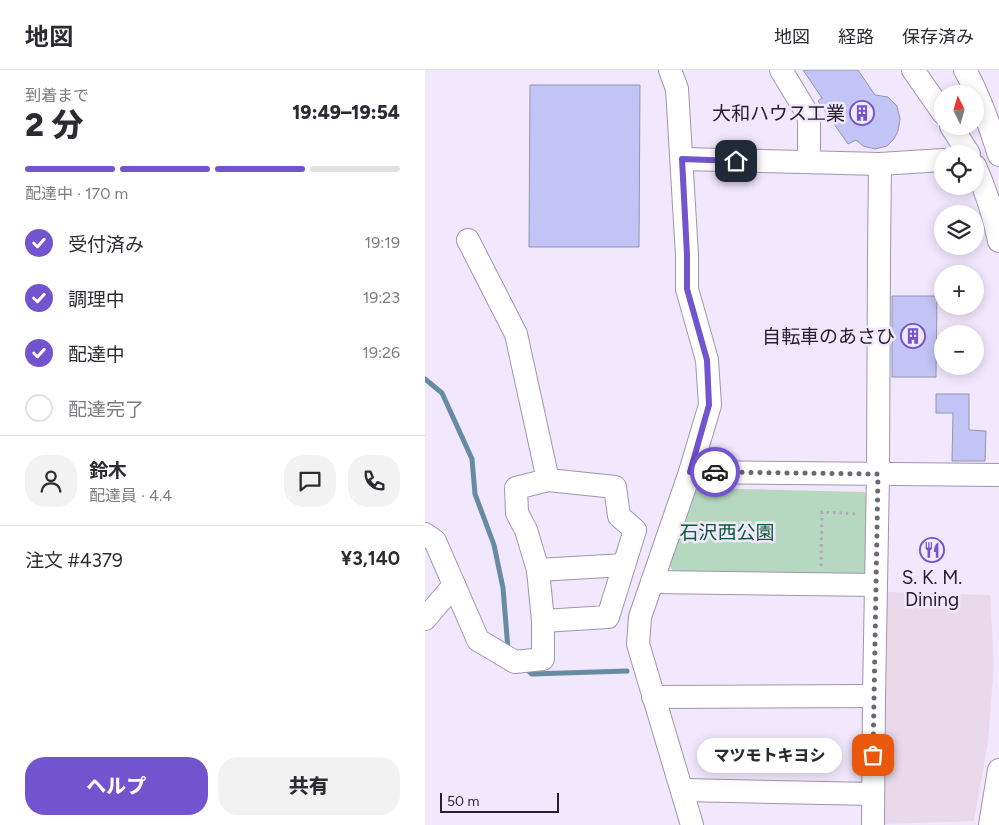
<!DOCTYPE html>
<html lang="ja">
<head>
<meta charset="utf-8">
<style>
	body { margin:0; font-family:Figtree,"Noto Sans JP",sans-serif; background:#f2f2f3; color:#2b2b33; height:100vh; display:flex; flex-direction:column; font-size:19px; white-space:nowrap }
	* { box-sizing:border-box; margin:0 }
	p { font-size:16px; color:#7c7c81 }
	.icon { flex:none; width:28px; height:28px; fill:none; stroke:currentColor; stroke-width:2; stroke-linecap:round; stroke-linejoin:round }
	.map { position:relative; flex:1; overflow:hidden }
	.details { display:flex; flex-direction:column; background:#fff; width:425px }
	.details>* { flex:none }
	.needle { width:32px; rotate:355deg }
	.tools { position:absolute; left:509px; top:15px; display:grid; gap:10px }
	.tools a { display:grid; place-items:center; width:50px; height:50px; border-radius:50%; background:#fff; box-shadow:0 2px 12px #0003; font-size:25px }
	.scale { position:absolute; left:15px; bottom:12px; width:119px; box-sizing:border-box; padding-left:5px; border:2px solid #25202a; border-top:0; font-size:14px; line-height:18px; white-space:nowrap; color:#25202a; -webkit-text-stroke:4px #f2e8fe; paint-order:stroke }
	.pin { position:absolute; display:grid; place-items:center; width:42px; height:42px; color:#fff; margin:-21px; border-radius:10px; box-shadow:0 2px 8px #0006 }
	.courier { position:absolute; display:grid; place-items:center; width:50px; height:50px; margin:-25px; border:4px solid #7254ce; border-radius:50%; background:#fff; color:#222; box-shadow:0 1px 6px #0007 }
	.bubble { position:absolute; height:35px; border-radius:18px; background:#fff; box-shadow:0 2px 12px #0003; font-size:16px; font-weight:800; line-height:35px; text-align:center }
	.overview em { font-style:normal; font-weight:800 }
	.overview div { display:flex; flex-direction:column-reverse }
	.overview { display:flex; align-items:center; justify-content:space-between; height:85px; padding:0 25px }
	h1 { font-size:32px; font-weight:800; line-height:38px }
	.bar { display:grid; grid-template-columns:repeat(4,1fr); gap:8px 5px; align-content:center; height:60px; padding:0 25px }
	.bar i { height:6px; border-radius:4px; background:#e1e1e2 }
	.bar .selected { background:#7254ce }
	.bar p { grid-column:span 4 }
	.line { display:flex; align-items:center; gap:12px; padding:0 25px; border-top:1px solid #e1e1e2 }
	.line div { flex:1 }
	.round { display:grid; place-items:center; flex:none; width:52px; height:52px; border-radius:20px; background:#f2f2f3 }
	ol { padding:0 25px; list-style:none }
	li { display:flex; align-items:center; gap:15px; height:55px }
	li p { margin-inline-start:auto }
	li .icon { padding:5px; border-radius:50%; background:#7254ce; color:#fff; stroke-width:4 }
	li:last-child { color:#7c7c81 }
	li i { width:28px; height:28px; border:2px solid #e1e1e2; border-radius:50% }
	.button { display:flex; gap:10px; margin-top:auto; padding:10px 25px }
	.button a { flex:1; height:58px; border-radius:20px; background:#7254ce; color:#fff; font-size:20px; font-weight:800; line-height:58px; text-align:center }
	.button a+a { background:#f2f2f3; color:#2b2b33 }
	header { display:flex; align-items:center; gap:30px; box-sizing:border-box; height:70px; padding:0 25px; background:#fff; border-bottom:1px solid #e1e1e2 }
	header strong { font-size:24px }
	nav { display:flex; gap:28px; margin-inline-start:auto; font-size:18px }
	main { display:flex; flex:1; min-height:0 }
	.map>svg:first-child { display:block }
	.commercial { fill:#e9d9eb }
	.green { fill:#b6d8c0 }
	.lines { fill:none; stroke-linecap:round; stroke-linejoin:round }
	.stream { stroke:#678ba0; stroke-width:5 }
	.building { fill:#c1c4f4; stroke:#9294ae }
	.minor-casing { stroke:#a094ad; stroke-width:24 }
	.path { stroke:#b1a9bb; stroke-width:3; stroke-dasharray:2.5 4; stroke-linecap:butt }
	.minor { stroke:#fff; stroke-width:22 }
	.done { stroke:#6d6674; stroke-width:5; stroke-dasharray:0 9 }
	.route { stroke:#7254ce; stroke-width:6 }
	.labels { text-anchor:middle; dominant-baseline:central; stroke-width:5; stroke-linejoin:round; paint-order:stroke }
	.poi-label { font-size:19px; fill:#25202a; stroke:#f2e8fe; text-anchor:end }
	.park-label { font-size:19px; fill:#0b5932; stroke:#f2e8fe }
</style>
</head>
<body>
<header>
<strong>地図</strong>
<nav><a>地図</a><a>経路</a><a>保存済み</a></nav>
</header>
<main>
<section class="details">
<div class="overview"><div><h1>2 分</h1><p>到着まで</p></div><em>19:49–19:54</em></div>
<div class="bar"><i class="selected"></i><i class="selected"></i><i class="selected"></i><i></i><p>配達中 · 170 m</p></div>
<ol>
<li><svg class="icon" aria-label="check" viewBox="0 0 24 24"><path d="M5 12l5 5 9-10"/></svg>受付済み<p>19:19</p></li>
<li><svg class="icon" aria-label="check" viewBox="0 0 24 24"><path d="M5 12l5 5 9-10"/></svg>調理中<p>19:23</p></li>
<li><svg class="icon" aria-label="check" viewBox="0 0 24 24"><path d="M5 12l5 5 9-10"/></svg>配達中<p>19:26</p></li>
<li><i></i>配達完了</li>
</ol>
<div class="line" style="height:90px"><a class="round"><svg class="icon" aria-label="person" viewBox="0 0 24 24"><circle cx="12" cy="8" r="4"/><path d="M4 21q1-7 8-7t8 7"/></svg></a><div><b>鈴木</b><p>配達員 · 4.4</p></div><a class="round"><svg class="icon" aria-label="chat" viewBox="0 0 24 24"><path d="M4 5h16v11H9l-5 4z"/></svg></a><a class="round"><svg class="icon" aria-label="phone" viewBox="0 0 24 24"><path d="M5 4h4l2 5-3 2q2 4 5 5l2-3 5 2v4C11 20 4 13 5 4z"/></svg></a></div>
<div class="line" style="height:65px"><div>注文 #4379</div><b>¥3,140</b></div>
<div class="button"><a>ヘルプ</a><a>共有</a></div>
</section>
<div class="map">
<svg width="574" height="755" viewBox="0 0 574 755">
	<rect width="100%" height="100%" fill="#f2e8fe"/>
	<path class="commercial" d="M462,522L565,525L569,594L563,672L549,751L460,754Z"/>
	<path class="green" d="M277,418L439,422L446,428L445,502L437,507L249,504L244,494L268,422Z"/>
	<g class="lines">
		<g class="stream">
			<path d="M0,309L17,323L47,389L50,424L69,475L78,518L83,579"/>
			<path d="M100,598L107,604L202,601"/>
		</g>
	</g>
	<g class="building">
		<path d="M378,0H433L450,25L463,27L472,36L475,49L473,61L469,69L462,76L450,79L438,76L431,70L423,74L393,31L397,28Z"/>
		<path d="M105,15H215L214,177H104Z"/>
		<path d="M467,226H512L511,307H467Z"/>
		<path d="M511,324H544V360L561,361L560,391H527L528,343H511Z"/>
	</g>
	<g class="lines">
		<defs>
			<g id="minor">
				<path d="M245,0L252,19L262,185V219L282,290L285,335L265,402L215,547L213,574L267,755"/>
				<path d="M356,0L382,43L384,50V92"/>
				<path d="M488,0L518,43"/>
				<path d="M540,0C555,27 565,56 574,85"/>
				<path d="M526,56L544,84"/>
				<path d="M257,89L455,94L518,90"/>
				<path d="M550,96C561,121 569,145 574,171"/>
				<path d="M43,170L91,264L123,410L190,417L194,446L210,460L183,547L118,551L113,500L101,460L92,443L91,418L123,410"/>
				<path d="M265,402L574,405"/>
				<path d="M0,464L10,471L53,570L90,592L118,589V551"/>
				<path d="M113,500L199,495"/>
				<path d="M227,512L451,515"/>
				<path d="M0,549L29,515"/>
				<path d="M228,627L449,626"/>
				<path d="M257,720L448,724"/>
				<path d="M448,755L449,626L453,404L454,186L455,94"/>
				<path d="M565,755L574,700"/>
			</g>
		</defs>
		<use href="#minor" class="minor-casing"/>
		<path class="path" d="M396,496L397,442L434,444"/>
		<use href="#minor" class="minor"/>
	</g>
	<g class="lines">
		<path class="done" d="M290,402L453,404L448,685"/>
		<path class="route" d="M290,402H265L284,335L282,290L262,219V185L257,89L311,91"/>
	</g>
	<defs>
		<symbol id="building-ring" viewBox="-11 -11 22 22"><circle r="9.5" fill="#f2e8fe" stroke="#7254ce" stroke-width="1.5"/><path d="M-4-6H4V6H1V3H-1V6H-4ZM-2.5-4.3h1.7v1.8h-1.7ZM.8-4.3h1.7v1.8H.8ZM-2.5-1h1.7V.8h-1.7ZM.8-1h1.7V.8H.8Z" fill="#7254ce"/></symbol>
		<symbol id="restaurant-ring" viewBox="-11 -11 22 22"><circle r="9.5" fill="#f2e8fe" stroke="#7254ce" stroke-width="1.5"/><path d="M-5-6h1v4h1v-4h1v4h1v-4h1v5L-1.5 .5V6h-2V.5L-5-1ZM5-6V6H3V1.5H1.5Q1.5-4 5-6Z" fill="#7254ce"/></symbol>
	</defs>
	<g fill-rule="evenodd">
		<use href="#building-ring" x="423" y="29" width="28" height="28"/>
		<use href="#building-ring" x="474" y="252" width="28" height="28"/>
		<use href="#restaurant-ring" x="493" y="466" width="28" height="28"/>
	</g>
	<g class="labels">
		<g class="poi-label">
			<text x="420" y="43">大和ハウス工業</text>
			<text x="470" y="266">自転車のあさひ</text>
			<text x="507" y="507" text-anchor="middle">S. K. M.<tspan x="507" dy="22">Dining</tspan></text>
		</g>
		<g class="park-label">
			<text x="302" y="462">石沢西公園</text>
		</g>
	</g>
</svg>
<div class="tools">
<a><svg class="needle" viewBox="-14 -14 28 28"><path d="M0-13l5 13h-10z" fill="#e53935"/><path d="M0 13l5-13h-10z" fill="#7c7c81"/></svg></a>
<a><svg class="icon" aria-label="locate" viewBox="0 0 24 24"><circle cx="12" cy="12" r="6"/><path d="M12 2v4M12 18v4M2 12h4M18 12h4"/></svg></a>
<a><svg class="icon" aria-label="layers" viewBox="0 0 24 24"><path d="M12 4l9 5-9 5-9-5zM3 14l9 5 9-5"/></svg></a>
<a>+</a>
<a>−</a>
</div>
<div class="scale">50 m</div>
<div class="pin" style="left:448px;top:685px;background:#ea580c"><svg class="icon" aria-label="bag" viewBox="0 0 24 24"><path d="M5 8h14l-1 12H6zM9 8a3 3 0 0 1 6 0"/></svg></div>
<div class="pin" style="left:311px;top:91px;background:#1f2937"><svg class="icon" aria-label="home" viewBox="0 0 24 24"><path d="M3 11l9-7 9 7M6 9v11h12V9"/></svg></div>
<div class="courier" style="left:290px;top:402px"><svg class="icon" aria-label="car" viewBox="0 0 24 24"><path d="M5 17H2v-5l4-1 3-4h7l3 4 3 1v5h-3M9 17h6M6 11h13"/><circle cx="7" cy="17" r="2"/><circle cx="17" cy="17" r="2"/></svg></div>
<div class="bubble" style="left:272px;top:668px;width:145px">マツモトキヨシ</div>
</div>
</main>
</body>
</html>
